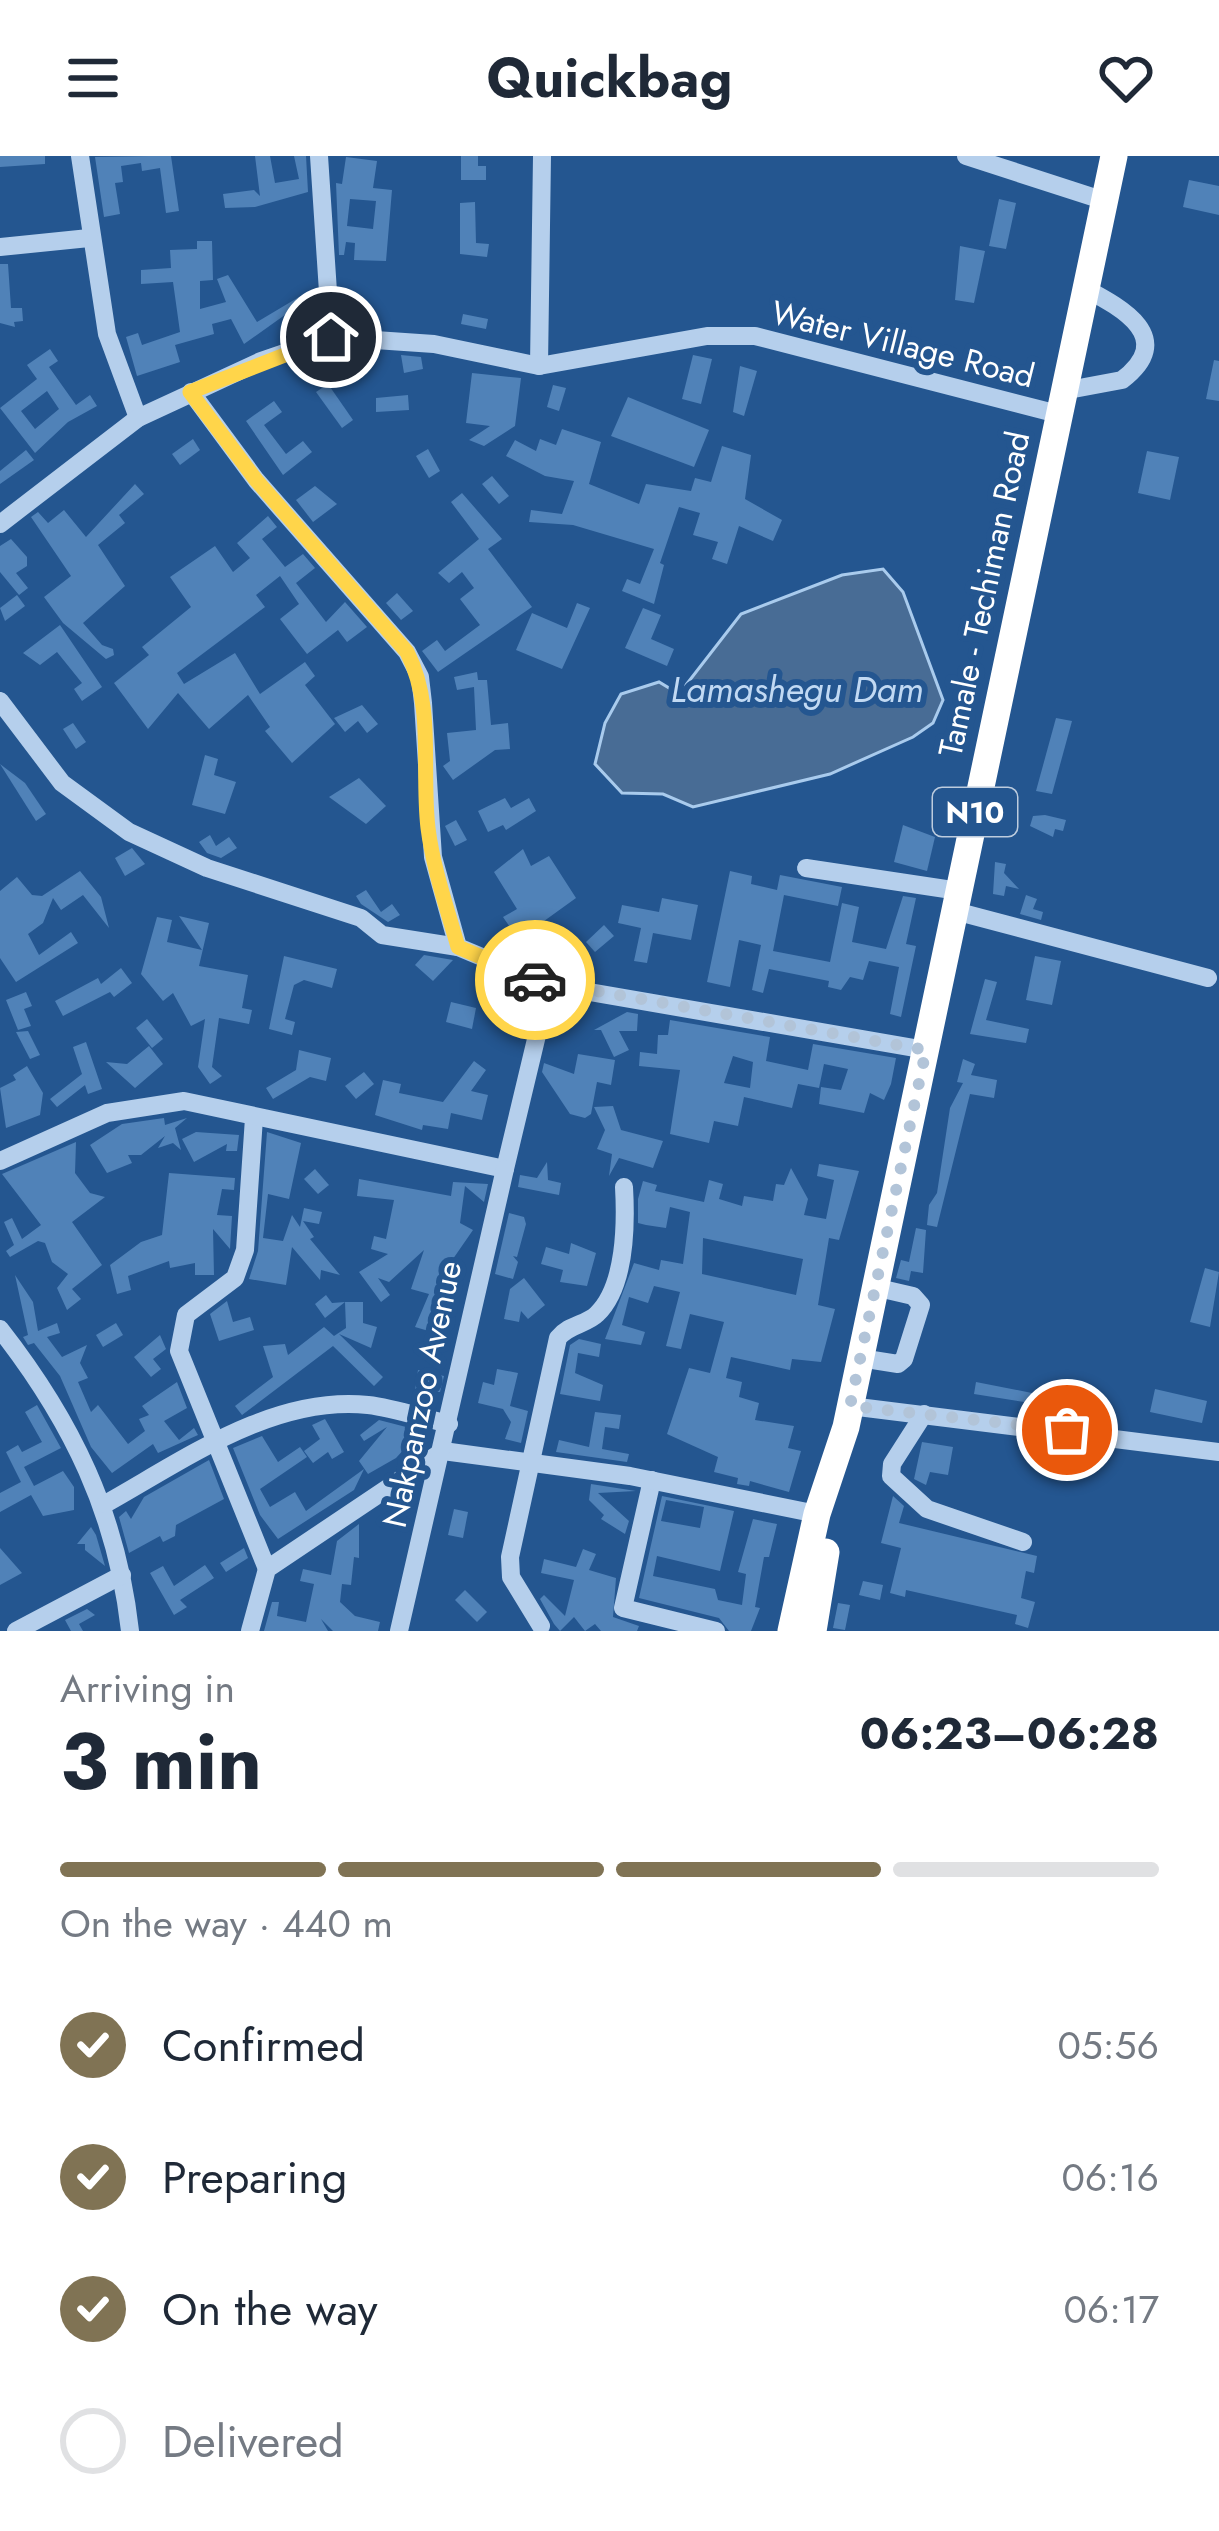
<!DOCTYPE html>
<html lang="en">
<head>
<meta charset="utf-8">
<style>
	body { margin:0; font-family:Jost,sans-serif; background:#f2f2f3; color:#1f2937; height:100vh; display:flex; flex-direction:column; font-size:45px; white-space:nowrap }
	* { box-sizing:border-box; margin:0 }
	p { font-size:39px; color:#747a83 }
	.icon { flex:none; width:66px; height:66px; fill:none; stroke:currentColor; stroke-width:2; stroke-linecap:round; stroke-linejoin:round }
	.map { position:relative; height:1475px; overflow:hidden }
	.drawer { display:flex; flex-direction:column; background:#fff; flex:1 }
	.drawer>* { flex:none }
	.pin { position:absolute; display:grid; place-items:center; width:102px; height:102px; color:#fff; margin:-51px; border:6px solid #fff; border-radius:50%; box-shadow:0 3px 12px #0007 }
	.courier { position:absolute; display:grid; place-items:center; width:120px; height:120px; margin:-60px; border:9px solid #ffd54a; border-radius:50%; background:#fff; color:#222; box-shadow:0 3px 15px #0007 }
	.headline em { font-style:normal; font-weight:700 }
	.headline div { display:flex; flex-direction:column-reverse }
	.headline { display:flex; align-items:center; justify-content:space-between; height:204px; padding:0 60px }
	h1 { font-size:78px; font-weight:700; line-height:90px }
	.bar { display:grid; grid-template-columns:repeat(4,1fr); gap:18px 12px; align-content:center; height:144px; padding:0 60px }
	.bar i { height:15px; border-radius:9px; background:#e0e1e3 }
	.bar .on { background:#807354 }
	.bar p { grid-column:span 4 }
	ol { padding:0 60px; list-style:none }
	li { display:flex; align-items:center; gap:36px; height:132px }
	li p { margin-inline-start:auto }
	li .icon { padding:12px; border-radius:50%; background:#807354; color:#fff; stroke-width:4 }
	li:last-child { color:#747a83 }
	li i { width:66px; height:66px; border:6px solid #e0e1e3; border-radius:50% }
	header { display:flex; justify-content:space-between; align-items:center; height:156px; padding:0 60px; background:#fff; font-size:54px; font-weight:700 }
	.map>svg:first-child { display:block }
	.water { fill:#486c95; stroke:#a9cbed; stroke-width:3 }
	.building { fill:#5082b8; fill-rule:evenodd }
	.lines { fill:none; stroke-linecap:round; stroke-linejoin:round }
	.minor { stroke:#b5cfec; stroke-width:18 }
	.highway { stroke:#fff; stroke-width:27 }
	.done { stroke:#b2c4d8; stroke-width:12; stroke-dasharray:0 21.6 }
	.route { stroke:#ffd54a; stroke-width:15 }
	.labels { text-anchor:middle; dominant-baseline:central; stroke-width:12; stroke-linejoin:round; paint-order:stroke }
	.shield { fill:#245690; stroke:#bdccde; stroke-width:3 }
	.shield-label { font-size:30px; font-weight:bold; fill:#fff }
	.street-label { font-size:33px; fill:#fff; stroke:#245690 }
	.water-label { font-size:36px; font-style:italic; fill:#c1d9f3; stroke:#245690 }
</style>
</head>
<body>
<header><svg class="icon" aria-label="menu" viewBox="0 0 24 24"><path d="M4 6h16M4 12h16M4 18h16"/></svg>Quickbag<svg class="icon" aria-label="heart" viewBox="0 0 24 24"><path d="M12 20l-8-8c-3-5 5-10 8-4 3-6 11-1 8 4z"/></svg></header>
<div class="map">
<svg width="1219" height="1475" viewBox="0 0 1219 1475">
	<rect width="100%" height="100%" fill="#245690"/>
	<path class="water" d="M883,413L903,436L943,544L933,567L913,581L830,618L693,651L663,638L622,637L595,608L605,567L621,538L659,526L679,538L741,458L842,419Z"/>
	<g class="building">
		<path d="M0,0H45V8L0,11Z"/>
		<path d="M148,0H171L179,55L166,57L160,12L142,15L141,7L121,10L123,26L115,27L120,58L104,61L95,1Z"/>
		<path d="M255,0H270L275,27L299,23L294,0H306L308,36L255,51L225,52L223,38L254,34L260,40Z"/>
		<path d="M461,0H478V10H486V24H461Z"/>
		<path d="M346,1L377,5L373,32L392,34L386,105L354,104L355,87L346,86L344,99H339L336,27L342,28ZM350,43L376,45L373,73L347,70Z"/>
		<path d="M1189,24L1219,30V59L1183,51Z"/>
		<path d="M999,43L1016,47L1006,93L989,90Z"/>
		<path d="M475,46L476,87L489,88L487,101L460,98V47Z"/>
		<path d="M197,85H212L213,124L200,125V153L226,146L217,123L228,119L257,166L299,141L303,146L244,188L231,163L212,168L214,178L175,189L180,206L137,220L126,181L138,177L142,189L180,176L173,126L141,128V114L171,112L170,94L197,93Z"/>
		<path d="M960,90L985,95L974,147L955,144Z"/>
		<path d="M0,108H8L11,152H22L23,165L14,166L15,171L0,167Z"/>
		<path d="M463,158L488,163L486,173L461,168Z"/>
		<path d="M50,193L58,205L49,211L76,249L90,239L97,250L68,266L35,297L0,252L37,223L27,209ZM47,235L59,253L35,273L21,255Z"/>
		<path d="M333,195L356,201L304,219L300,206Z"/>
		<path d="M401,199L421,201L423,213L404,217Z"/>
		<path d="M693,199L712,203L701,248L682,243Z"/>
		<path d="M1214,204L1219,205V245L1206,243Z"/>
		<path d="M740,210L757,215L744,260L733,256Z"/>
		<path d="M472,217L521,222L515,270L484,290L469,284L490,270L466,267Z"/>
		<path d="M328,228L353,264L342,272L316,236Z"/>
		<path d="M553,229L566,232L559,255L547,251Z"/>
		<path d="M408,239L409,254L376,256V242Z"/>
		<path d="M628,241L709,274L694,311L611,280Z"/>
		<path d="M274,245L282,256L264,269L286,298L303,285L312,296L283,319L246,265Z"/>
		<path d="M562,273L601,286L589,328L639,348L646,328L691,335L695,322L711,326L722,290L751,299L745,343L782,364L773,385L739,370L727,408L712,403L718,386L693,379L700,357L679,351L660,407L664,409L654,448L622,435L627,423L640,428L654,393L573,369L529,366L531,354L562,358L574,325L545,320L506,300L515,284L536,295L540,283L556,289Z"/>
		<path d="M193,283L200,294L180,309L172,298Z"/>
		<path d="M428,293L440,315L429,322L416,300Z"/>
		<path d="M26,294L34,304L0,328V315Z"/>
		<path d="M1147,295L1179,301L1170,344L1138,337Z"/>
		<path d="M492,320L509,340L499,348L482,328Z"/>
		<path d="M135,328L144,338L119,359L125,367L98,389L125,430L83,467L102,489L113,493L114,499L106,503L63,467L44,441L71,420L31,361L38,356L48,367L64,354L86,381Z"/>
		<path d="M315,330L337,348L313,366L296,344Z"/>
		<path d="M462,337L502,383L488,393L532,451L438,516L422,495L437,484L445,495L480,469L460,443L474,432L462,416L449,427L438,417L479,383L451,346Z"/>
		<path d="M268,360L277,371L262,383L285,411L303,398L315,412L296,427L326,466L345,446L367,471L347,486L338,474L307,498L280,463L299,448L280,420L256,439L265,451L177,517L184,528L235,497L260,538L305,506L315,520L305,529L335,568L292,607L265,575L270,571L248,539L209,573L178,537L148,573L114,527L149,499L142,491L191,451L170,421L215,390L233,416L250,402L237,387Z"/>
		<path d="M11,383L27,401V410L16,417L28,432L19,439L0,416V390Z"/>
		<path d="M397,437L413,455L401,464L386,447Z"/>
		<path d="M17,439L25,450L5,465L0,452Z"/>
		<path d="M577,447L590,452L562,513L516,494L532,457L567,472Z"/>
		<path d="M643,452L661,459L651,483L674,493L667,510L625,492Z"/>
		<path d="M60,469L102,531L82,545L74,533L82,527L57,496L40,509L23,497Z"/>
		<path d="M477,516L478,524H487L491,569L508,567L510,593L495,594L453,624L443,610L450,605L447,577L476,574L474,531L457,534L454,521Z"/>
		<path d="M362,549L378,568L367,577L358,565L345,576L334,562Z"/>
		<path d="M1056,562L1072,565L1052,638L1036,635Z"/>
		<path d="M73,567L86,586L76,593L63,573Z"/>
		<path d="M205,599L218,603L214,619L236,626L225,658L192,649Z"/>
		<path d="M0,608L25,627L46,658L36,665Z"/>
		<path d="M359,622L386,650L366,668L329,641Z"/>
		<path d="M505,642L511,652L529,642L536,655L506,674L503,669L488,676L478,655Z"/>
		<path d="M1045,659L1066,664L1063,675L1055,673L1053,681L1030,670L1033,660Z"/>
		<path d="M456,664L467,684L455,690L445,670Z"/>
		<path d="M903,669L935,681L927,715L894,706Z"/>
		<path d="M210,679L216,690L229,681L237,692L221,702L207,697L199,686Z"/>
		<path d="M132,692L145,708L125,720L115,702Z"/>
		<path d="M523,693L531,710L549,700L576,742L533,773L543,787L535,793L524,779L518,783L503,761L517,753L494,716Z"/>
		<path d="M995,706L1006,708L1004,717L1019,733L1006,730L1004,740L993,738Z"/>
		<path d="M80,715L101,741L109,772L83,739L61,754L53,742L43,767L28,778L39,799L71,776L78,787L16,826L0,802V735L17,721L32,739L42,740Z"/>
		<path d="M730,715L752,720L751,728L777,734L780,719L842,731L838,750L784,739L773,795L830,806L842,747L859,751L852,786L886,793L903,740L916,742L906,788L916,790L901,861L890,858L899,811L869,805L863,824L850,821L841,834L828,831L829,825L769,813L763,837L752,834L761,789L739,784L730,831L707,826Z"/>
		<path d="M366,734L381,756L392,748L400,759L388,766L361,748L356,740Z"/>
		<path d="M1026,739L1037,743L1033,753L1043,756L1041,764L1020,758Z"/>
		<path d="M662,742L698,749L691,784L653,777L647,807L634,805L641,772L618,767L622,749L659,756Z"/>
		<path d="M179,760L209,767L199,810L248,819L242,852L252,854L249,868L219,862L212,911L222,920L210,928L198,911L205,863L191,870L173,837L163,845L141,818L157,761L172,764L167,786L202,794Z"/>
		<path d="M604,769L614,780L595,796L586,786Z"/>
		<path d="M424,799L453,804L433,825L415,809Z"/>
		<path d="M284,800L337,813L332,832L304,824L294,829L285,863L295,866L292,879L269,873Z"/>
		<path d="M1035,800L1061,805L1052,849L1026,844Z"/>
		<path d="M121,812L132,827L114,841L110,836L63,860L55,845L98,822L101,828Z"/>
		<path d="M985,823L997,826L986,864L1029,873L1026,887L970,878Z"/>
		<path d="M26,836L32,850L24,853L31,870L18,874L6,844Z"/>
		<path d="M451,846L476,852L472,873L446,866Z"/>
		<path d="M627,856L638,858L637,875H619L629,894L614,901L601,874H594Z"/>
		<path d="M147,863L163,883L152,892L136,872Z"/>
		<path d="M670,864L770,881L766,905L808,914L813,888L896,902L891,928L884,944L870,937L864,957L819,948L821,931L841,934L848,913L824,908L819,932L798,928L792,952L744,941L738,970L714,965L709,987L670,978L680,914L639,910L640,896L657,898L658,879H668ZM733,900L753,906L750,932L724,927Z"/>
		<path d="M28,875L40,899L30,903L16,876Z"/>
		<path d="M86,886L102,933L88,938L85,929L57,951L50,943L82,918L73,891Z"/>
		<path d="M149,890L163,908L135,932L106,906L127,908Z"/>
		<path d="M299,894L331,902L326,925L310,921L273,943L266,932L296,914Z"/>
		<path d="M578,898L615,904L611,929L597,926L591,958L585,962L570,958L542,916L544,907L574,918Z"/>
		<path d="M963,903L975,908L971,919L997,924L994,942L970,938L937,1071L927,1069L929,1049L937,1037L950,952L963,927L957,926Z"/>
		<path d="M474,905L486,914L471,935L488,939L482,964L451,957L448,973L423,969L422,974L375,959L383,924L401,928L399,937L443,946Z"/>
		<path d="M27,910L43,937L40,959L6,972L0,932L16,924L13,919Z"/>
		<path d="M364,916L374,928L356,943L345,930Z"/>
		<path d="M613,950L621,974L663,985L653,1012L619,1002L609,1020L612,998L597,993L605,974L594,951Z"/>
		<path d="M164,962L165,969L187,962L175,972L181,994L173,987L158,992L165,980L141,999H128L132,1007L107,1017L90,989L122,968Z"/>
		<path d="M196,976L239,979L237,995H226L227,988L194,1006L182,983Z"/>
		<path d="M267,976L301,987L289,1043L268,1038L263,1082L283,1085L292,1059L300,1071L304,1052L322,1056L319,1068L303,1065L314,1081L310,1083L340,1119L321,1114L320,1124L292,1091L286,1129L249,1123L258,1095Z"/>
		<path d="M76,986L75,1017L90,1037L105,1041L72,1066L102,1109L72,1133L81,1143L67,1154L57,1132L68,1118L52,1106L45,1087L38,1085L10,1101L6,1095L14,1089L4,1066L12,1062L22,1083L41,1069L2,1018Z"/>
		<path d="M547,1006L548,1024L561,1027L559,1039L518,1031L520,1019L537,1022Z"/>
		<path d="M819,1008L859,1015L839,1084L829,1082L818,1149L835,1153L821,1206L792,1203L790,1214L731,1201L726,1222L742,1226L739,1241L759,1247L755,1264L794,1270L788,1292L801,1295L789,1336L750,1325L749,1330L737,1328L738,1322L714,1316L718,1301L667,1278L689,1212L710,1217L724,1166L690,1158L681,1193L666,1190L680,1136L654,1130L648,1147L629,1141L622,1169L645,1176L641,1189L605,1183L634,1107L659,1114L661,1104L683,1108L690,1056L670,1051L666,1072L646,1069L638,1067V1043L643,1025L657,1029L655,1035L704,1046L709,1024L723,1028L719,1043L742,1050L744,1040L773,1045L776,1028L784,1029L791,1012L808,1043L804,1059L826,1063L834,1024L817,1020ZM703,1082L803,1103L796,1139L702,1118Z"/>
		<path d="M315,1013L329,1029L318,1038L304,1023Z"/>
		<path d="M169,1017L235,1022L234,1034L222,1033L217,1059L232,1060L230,1093L213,1073L214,1119H195V1107L170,1112L169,1105L128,1120L131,1134L117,1138L110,1109L141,1086L162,1079Z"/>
		<path d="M359,1023L451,1040L453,1026L488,1028L484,1046L465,1030L460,1067L473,1074L437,1126L446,1129L435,1162L443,1164L439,1178L415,1171L429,1138L411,1133L424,1094L389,1126L378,1122L390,1139L381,1146L359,1116L388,1098L371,1093L374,1080L386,1083L394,1044L357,1040Z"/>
		<path d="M509,1057L524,1061L526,1068L517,1101L513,1100L518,1106L513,1123L495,1118Z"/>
		<path d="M916,1072L926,1074L923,1117L911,1115L909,1125L896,1122L901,1104L909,1106Z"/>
		<path d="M571,1087L596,1097L587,1130L560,1126L563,1114L541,1108L546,1091L569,1098Z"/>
		<path d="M1205,1112L1219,1116L1210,1171L1190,1166Z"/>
		<path d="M15,1119L33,1146L38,1175L57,1167L60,1177L47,1181L62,1201L87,1189L80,1207L88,1222L78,1226L91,1256L98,1249L128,1288L145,1275L139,1263L149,1259L142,1250L177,1226L187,1252L164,1265L179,1284L194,1272L198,1279L158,1297L153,1288L112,1317L91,1291L60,1220L34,1187L28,1189L23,1181L28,1179Z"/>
		<path d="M524,1122L545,1149L528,1163L521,1155L519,1166L504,1163L510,1133Z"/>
		<path d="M326,1139L332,1147L345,1146L325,1162L315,1148Z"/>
		<path d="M227,1145L233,1166L250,1161L254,1174L219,1185L210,1158Z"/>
		<path d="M345,1146H363V1167L377,1171L371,1192L339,1178L383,1221L374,1230L333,1190L242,1259L235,1250L273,1221L263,1190L285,1188L288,1199L324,1171L334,1180L346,1172Z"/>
		<path d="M116,1167L123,1179L103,1191L96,1179Z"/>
		<path d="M160,1179L166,1193L153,1203L161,1213L151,1221L134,1201Z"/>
		<path d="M579,1183L601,1188L599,1201L578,1197L575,1217L603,1229L600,1245L560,1238L570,1189Z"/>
		<path d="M497,1213L518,1217L510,1250L528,1255L521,1287L505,1283L511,1266L503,1253L478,1247L483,1226L494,1229Z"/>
		<path d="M418,1214L444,1220L440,1236L415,1235Z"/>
		<path d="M976,1226L1032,1237L1031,1247L974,1238Z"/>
		<path d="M1155,1233L1207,1245L1202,1267L1150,1256Z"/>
		<path d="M37,1249L61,1292L24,1311L34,1330L63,1315L74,1331V1354L43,1360L31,1339L0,1356V1337L21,1326L6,1296L18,1289L22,1296L42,1286L25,1256Z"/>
		<path d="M595,1256L621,1259L619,1273L605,1271L602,1293L629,1298L627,1306L556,1296L559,1284L589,1291Z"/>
		<path d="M325,1263L344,1296L332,1303L328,1296L313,1307L304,1295L320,1283L312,1269Z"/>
		<path d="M379,1264L410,1272L416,1280L396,1302L368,1318L359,1305L387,1271L364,1285L360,1279Z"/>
		<path d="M262,1280L278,1306L300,1291L307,1301L260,1333L270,1351L295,1336L306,1355L364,1313L354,1334L278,1383L260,1359L233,1292Z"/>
		<path d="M922,1286L953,1291L948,1319L930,1316L926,1329L914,1323Z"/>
		<path d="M209,1304L224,1343L176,1369L175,1380L163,1386L160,1380L129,1397L119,1361L126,1355L131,1363L144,1341Z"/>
		<path d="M591,1328L636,1335L598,1337L629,1365L625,1378L601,1363L604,1359L589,1344Z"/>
		<path d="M662,1340L734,1355L720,1415L657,1400L653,1420L715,1433L718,1444L742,1449L746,1418L738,1416L753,1363L777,1368L769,1401H764L755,1451L760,1452L751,1475H729L719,1462L639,1442ZM666,1344L704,1351L700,1372L661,1365Z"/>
		<path d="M893,1340L904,1350L899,1367L1037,1400L1034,1417L1026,1415L1021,1442L1035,1446L1028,1472L1015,1468L1017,1459L906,1434L905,1441L890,1437L901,1392L881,1387Z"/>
		<path d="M454,1353L468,1356L463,1382L448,1379Z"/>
		<path d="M359,1368V1402L354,1401L351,1429L342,1428L340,1446L355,1460L380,1466L378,1475H333L321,1463L328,1475H264L272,1446H279L277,1460L306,1466L314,1428L300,1425L303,1413L331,1419L337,1385Z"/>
		<path d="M91,1371L96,1379L105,1410L85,1394V1388H77Z"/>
		<path d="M0,1392L22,1417L0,1429Z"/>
		<path d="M244,1392L248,1402L226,1416L220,1407Z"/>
		<path d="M583,1393L596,1398L589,1414L616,1422L613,1461L639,1470L637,1475H601L595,1468L585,1475L574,1461L560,1475L554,1468L540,1443L544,1439L565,1460L574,1424L541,1417L544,1403L576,1411Z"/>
		<path d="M205,1409L214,1422L180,1444L187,1451L174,1459L150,1417L163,1410L174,1430Z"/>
		<path d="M863,1425L883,1429L880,1444L859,1439Z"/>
		<path d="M465,1434L487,1456L477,1466L455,1444Z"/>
		<path d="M838,1447L850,1449L845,1474L833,1472Z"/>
		<path d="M87,1453L95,1459L79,1468L83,1475H71L65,1464Z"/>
	</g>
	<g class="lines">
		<g class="minor">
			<path d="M80,0L107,178L138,262"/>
			<path d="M319,0L331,181"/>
			<path d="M966,0L1105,45"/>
			<path d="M0,91L89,82"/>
			<path d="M539,210L542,0"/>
			<path d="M1063,235L1122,224C1177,182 1122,152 1086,133"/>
			<path d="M191,236L256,324L407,496L420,521L423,547L433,701L458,791L549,829L926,894"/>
			<path d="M0,368L138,262L261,205L331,181L434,188L539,210L707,180H755L1058,258"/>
			<path d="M0,545L62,627L129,676L207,712L361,762L382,779L458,791"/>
			<path d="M806,712L959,735"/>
			<path d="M955,755L1208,822"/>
			<path d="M254,962L245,1094L235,1122L186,1159L179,1195L267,1413"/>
			<path d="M0,1005L107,957L184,945L505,1013L549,829"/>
			<path d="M0,1173C72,1265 117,1358 130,1475"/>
			<path d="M860,1202L898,1208L904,1203L921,1149L913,1140L874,1131"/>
			<path d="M850,1250L1219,1296"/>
			<path d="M924,1258L892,1308L891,1320L927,1353L1023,1386"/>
			<path d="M652,1324L623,1452L716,1475"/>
			<path d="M105,1348C184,1304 273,1239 368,1249C395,1252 422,1262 449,1268"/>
			<path d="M541,1470L511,1421L510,1401L558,1182C569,1168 586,1169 597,1158C626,1130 626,1066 624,1031"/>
			<path d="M16,1475L122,1419"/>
			<path d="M250,1475L267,1413L443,1295L630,1320L817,1358"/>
			<path d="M399,1475L505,1013"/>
		</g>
		<g class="highway">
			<path d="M791,1475L817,1358L846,1271L1114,0"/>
			<path d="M813,1475L826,1396"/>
		</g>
	</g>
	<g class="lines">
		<path class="done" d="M535,824L926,894L850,1250L1067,1274"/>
		<path class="route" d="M331,181L190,236L256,324L407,496C435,551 421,612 428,672C433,712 447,752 458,791L535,824"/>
	</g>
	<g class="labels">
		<rect class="shield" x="933" y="632" width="84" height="48" rx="9"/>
		<g class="shield-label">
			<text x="975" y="656">N10</text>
		</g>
		<g class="street-label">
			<text transform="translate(903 188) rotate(14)">Water Village Road</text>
			<text transform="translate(984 438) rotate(-78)">Tamale - Techiman Road</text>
			<text transform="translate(422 1238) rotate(-78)">Nakpanzoo Avenue</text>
		</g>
		<g class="water-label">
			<text x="797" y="533">Lamashegu Dam</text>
		</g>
	</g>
</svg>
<div class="pin" style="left:1067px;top:1274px;background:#ea580c"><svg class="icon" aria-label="bag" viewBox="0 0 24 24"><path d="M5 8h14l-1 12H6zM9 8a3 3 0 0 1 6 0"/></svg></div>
<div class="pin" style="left:331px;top:181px;background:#1f2937"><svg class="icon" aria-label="home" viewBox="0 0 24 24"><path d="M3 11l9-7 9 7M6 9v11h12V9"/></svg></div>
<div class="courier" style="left:535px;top:824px"><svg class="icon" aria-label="car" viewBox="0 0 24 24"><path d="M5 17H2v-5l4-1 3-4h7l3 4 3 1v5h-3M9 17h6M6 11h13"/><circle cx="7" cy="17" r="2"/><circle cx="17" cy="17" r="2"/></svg></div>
</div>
<section class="drawer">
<div class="headline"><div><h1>3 min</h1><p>Arriving in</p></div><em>06:23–06:28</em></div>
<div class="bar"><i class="on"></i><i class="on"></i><i class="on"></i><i></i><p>On the way · 440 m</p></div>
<ol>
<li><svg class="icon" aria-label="check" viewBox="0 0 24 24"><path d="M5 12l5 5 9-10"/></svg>Confirmed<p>05:56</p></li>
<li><svg class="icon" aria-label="check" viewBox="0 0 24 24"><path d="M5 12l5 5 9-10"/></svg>Preparing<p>06:16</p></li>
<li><svg class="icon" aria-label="check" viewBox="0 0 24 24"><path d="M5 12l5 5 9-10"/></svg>On the way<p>06:17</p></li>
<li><i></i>Delivered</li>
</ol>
</section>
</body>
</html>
